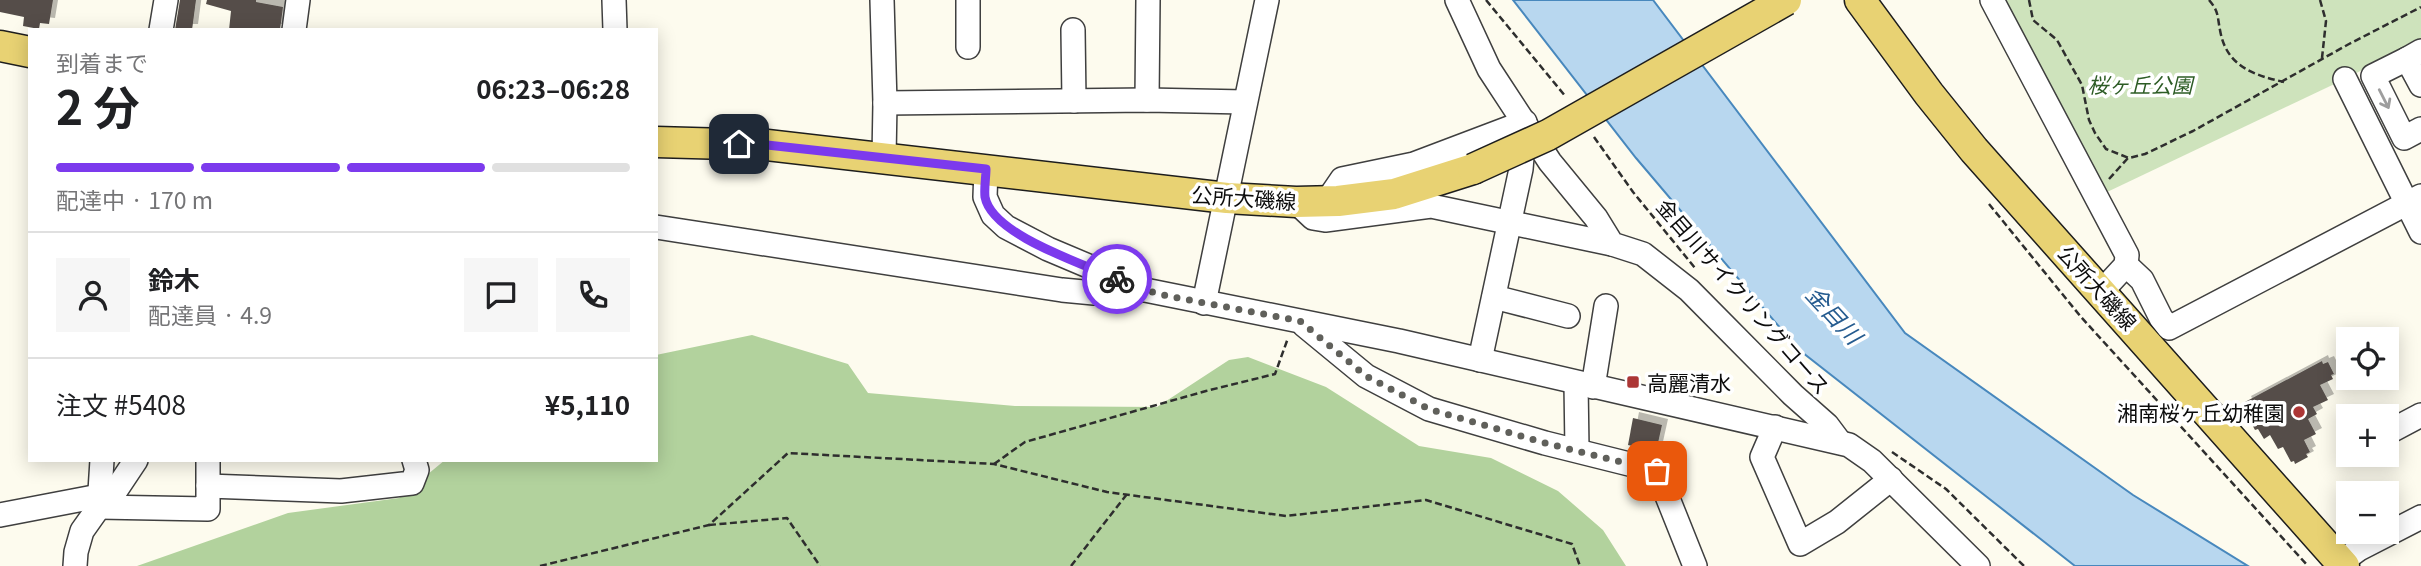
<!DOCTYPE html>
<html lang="ja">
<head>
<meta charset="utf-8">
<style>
	body { margin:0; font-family:Georgia,"Noto Sans JP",serif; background:#f6f6f6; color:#202124; height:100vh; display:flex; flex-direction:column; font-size:26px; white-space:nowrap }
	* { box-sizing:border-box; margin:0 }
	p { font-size:23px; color:#757577 }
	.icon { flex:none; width:38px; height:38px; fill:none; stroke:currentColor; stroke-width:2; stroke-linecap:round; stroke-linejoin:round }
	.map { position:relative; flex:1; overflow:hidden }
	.details { position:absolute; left:28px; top:28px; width:630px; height:434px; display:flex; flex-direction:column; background:#fff; border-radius:0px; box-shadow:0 4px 18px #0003 }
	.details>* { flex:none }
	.tools { position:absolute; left:2336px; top:327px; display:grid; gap:14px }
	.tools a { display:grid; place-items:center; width:63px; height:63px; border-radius:0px; background:#fff; box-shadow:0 4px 18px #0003; font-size:35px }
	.pin { position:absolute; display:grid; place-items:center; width:60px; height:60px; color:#fff; margin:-30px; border-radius:14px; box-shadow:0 4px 10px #0006 }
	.courier { position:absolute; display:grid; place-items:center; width:70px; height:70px; margin:-35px; border:5px solid #7c3aed; border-radius:50%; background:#fff; color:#222; box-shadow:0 2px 9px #0007 }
	.headline em { font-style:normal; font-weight:700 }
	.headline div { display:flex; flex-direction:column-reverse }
	.headline { display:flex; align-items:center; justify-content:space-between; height:119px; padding:0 28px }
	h1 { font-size:46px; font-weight:700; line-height:52px }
	.bar { display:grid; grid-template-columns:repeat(4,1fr); gap:10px 7px; align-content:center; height:84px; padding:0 28px }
	.bar i { height:9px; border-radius:5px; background:#e0e0e0 }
	.bar .selected { background:#7c3aed }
	.bar p { grid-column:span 4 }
	.line { display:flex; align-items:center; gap:18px; padding:0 28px; border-top:2px solid #e0e0e0 }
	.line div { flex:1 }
	.round { display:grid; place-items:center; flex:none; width:74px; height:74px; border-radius:0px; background:#f6f6f6 }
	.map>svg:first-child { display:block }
	.green { fill:#cee3bc }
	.forest { fill:#b2d29d }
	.water { fill:#b8d7ef; stroke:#4888bd; stroke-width:2 }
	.building { fill:#544e4a; filter:url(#shadow) }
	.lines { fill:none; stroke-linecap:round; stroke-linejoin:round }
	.minor-casing { stroke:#3f3f3f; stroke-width:26 }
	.major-casing { stroke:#1d1d1d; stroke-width:33 }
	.path { stroke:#2e2e2e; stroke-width:2.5; stroke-dasharray:7 3.5; stroke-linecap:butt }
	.minor { stroke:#fff; stroke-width:23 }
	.major { stroke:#e8d273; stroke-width:30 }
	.major-bridge-casing { stroke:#1d1d1d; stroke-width:33; stroke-linecap:butt }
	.major-bridge { stroke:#e8d273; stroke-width:30 }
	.oneway { stroke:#9e9e9e }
	.done { stroke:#60605b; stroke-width:7; stroke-dasharray:0 12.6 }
	.route { stroke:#7c3aed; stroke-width:9 }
	.poi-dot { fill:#ac3635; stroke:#fff; stroke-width:2.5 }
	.labels { text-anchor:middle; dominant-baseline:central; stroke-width:7; stroke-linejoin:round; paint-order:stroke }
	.park-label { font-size:21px; font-style:italic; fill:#2d5c25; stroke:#fff }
	.street-label { font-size:21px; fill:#0c0c0c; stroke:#fff }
	.poi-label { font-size:21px; fill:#0c0c0c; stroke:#fff; text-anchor:start }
	.water-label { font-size:23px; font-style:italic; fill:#255b8f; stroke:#fff }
</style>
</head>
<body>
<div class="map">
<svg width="2421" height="566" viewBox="0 0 2421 566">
	<defs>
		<filter id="shadow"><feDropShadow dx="6" dy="-6" stdDeviation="0" flood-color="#0004"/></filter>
	</defs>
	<rect width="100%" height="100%" fill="#fdfbee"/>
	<path class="green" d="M2002,0H2421V39L2345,79L2105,193Z"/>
	<path class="forest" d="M752,335L848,364L868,393L1015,406L1157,407L1229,360L1248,357L1326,387L1419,446L1491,458L1558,491L1603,530L1626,566H137L288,513L399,498L445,460H656V355Z"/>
	<path class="water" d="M1513,0H1653L1905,333L2133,495L2248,566H2075L1798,349L1636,158Z"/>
	<g class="building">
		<path d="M0,0H53L49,24L40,23L39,29L23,26L24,17L0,12Z"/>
		<path d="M180,0H196L192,30H175Z"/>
		<path d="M207,0H256V2L283,7L280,30H229L231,11L206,4Z"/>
		<path d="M2322,361L2323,364L2328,362L2334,374L2331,375L2333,379L2320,385L2328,400L2313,407L2317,414L2308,419L2316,434L2304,440L2310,452L2306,454L2308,457L2295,464L2294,461L2291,462L2283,447L2278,449L2270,435L2264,439L2258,429L2255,430L2248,417L2251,415L2245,402Z"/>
		<path d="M1633,418L1662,425L1656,452L1628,445Z"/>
	</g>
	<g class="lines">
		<defs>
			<g id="minor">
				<path d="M614,0L615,30"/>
				<path d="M882,0L885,103L884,157"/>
				<path d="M968,0V47"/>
				<path d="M1457,0L1489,69L1550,162L1596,218L1612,244L1643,254L1689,290L1793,395L1827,425L1839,441"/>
				<path d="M1992,0L2127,255L2126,265L2102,291"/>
				<path d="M161,30L166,0"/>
				<path d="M294,30L298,0"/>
				<path d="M1073,30L1074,101"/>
				<path d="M2421,51L2407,59L2421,85"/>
				<path d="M2407,59L2373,76L2404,138L2421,129"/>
				<path d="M2345,79L2421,232"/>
				<path d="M1147,100L1148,0"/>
				<path d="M885,103L1147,100L1245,102"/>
				<path d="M986,169L985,197L993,215L1006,227L1048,249L1145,290L1399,341L1849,445L1872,461L1978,566"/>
				<path d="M1327,201L1342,179L1414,164L1525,122L1521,169L1480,360"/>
				<path d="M1296,202L1313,218L1325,220L1431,206L1612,244"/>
				<path d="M656,227L1062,290L1094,293L1138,291"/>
				<path d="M2126,265L2142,280L2161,318L2169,328L2421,196"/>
				<path d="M1494,297L1568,316"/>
				<path d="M1204,303L1267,0"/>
				<path d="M1304,325L1366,376L1429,409L1545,443L1657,471L1695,566"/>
				<path d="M1576,383L1577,450"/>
				<path d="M1593,387L1606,306"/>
				<path d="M1775,427L1762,457L1800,544L1837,522L1891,479"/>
				<path d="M2387,433L2421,415"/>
				<path d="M102,460L99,507L208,509V460"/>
				<path d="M208,486L341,491L412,483L417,470L414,460"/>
				<path d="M0,515L99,496"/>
				<path d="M2341,562L2359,549L2421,517"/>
				<path d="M75,566L76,552L82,531L99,507L116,490L136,460"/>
			</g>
			<g id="major">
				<path d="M1860,0L1929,94L1974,150L2344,566"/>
				<path d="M0,46L30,52"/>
				<path d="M656,142L767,145L1227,198L1296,202L1338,201L1394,194L1473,169"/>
			</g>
		</defs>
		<use href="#minor" class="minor-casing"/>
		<use href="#major" class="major-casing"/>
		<g class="path">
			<path d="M1486,0L1566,97"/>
			<path d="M2029,0L2033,20L2057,40L2082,85L2089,120L2095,133L2106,149L2129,158L2145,154L2193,131L2349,44L2421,7"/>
			<path d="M2209,0C2219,12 2217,15 2220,30C2226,66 2253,75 2284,82"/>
			<path d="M2320,0L2326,21L2322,58"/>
			<path d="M1594,137L1633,192L1695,268"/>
			<path d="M2109,179L2128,158"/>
			<path d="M1989,204L2081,317L2308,566"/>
			<path d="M1892,452L1946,489L2024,566"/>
			<path d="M994,464L1025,442L1206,391L1275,374L1288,338"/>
			<path d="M709,525L787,518L820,566"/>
			<path d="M540,566L709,525L788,453L994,464L1107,492L1286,516L1426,500L1572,544L1580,566"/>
			<path d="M1071,566L1127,494"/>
		</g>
		<use href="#minor" class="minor"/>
		<use href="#major" class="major"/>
		<defs>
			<path id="major-bridge" d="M1473,169L1548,135L1786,0"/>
		</defs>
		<use href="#major-bridge" class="major-bridge-casing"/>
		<use href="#major-bridge" class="major-bridge"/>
	</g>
	<defs><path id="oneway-shaft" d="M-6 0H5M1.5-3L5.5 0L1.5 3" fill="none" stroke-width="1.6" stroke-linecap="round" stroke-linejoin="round" transform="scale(1.75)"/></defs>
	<use class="oneway" href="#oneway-shaft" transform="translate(2384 99) rotate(63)"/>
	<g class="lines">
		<path class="done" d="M1117,279L1145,290L1168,296L1300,321L1366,376L1429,409L1545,443L1657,471"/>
		<path class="route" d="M739,144L767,145L986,169C986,177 984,188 985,197C992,235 1084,264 1117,279"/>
	</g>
	<g class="poi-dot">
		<rect x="1626" y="375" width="14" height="14" rx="3.5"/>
		<circle cx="2299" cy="412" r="7"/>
	</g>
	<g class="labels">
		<g class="park-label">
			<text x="2140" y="84">桜ヶ丘公園</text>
		</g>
		<g class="street-label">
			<text transform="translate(1244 197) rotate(4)">公所大磯線</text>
			<text transform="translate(2098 287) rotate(48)">公所大磯線</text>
			<text transform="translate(1744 296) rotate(49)">金目川サイクリングコース</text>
		</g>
		<g class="poi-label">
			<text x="1647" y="382">高麗清水</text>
			<text x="2285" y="412" text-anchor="end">湘南桜ヶ丘幼稚園</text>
		</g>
		<g class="water-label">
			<text transform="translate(1835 314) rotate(47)">金目川</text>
		</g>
	</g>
</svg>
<div class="tools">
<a><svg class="icon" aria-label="locate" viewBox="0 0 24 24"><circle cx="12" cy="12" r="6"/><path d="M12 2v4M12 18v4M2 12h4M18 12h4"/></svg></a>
<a>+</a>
<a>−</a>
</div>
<div class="pin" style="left:1657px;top:471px;background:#ea580c"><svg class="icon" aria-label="bag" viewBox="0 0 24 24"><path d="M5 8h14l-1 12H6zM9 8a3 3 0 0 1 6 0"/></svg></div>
<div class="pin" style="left:739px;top:144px;background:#1f2937"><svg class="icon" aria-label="home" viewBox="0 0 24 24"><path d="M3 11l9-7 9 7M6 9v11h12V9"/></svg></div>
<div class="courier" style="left:1117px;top:279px"><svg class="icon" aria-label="bike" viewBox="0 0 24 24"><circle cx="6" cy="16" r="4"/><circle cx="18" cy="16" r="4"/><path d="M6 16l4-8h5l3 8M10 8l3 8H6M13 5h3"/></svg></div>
<section class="details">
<div class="headline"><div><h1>2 分</h1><p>到着まで</p></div><em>06:23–06:28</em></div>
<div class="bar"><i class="selected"></i><i class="selected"></i><i class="selected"></i><i></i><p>配達中 · 170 m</p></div>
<div class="line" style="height:126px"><a class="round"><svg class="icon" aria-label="person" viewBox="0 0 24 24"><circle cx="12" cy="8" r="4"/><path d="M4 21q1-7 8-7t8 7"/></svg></a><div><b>鈴木</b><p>配達員 · 4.9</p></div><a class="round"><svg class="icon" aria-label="chat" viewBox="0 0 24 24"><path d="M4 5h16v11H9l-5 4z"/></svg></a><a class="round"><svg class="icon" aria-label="phone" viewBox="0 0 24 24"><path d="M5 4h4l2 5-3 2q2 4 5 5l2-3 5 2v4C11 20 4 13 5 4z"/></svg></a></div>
<div class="line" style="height:91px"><div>注文 #5408</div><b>¥5,110</b></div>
</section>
</div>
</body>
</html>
